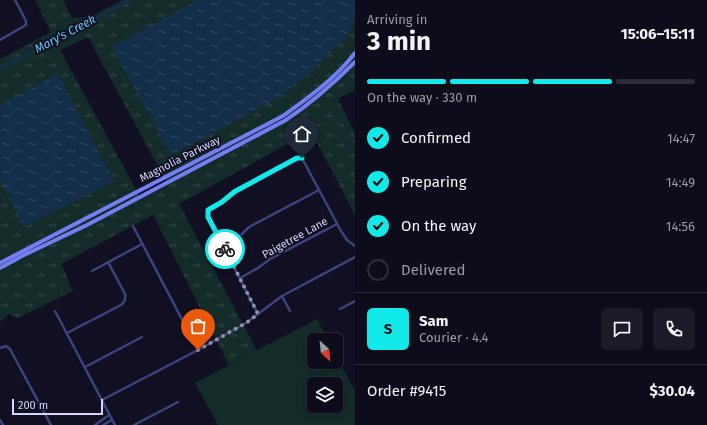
<!DOCTYPE html>
<html lang="en">
<head>
<meta charset="utf-8">
<style>
	body { margin:0; font-family:"Fira Sans",sans-serif; background:#1b1a27; color:#f1f3f6; height:100vh; display:flex; flex-direction:column; font-size:15px; white-space:nowrap }
	* { box-sizing:border-box; margin:0 }
	p { font-size:13px; color:#9a9ba2 }
	.icon { flex:none; width:22px; height:22px; fill:none; stroke:currentColor; stroke-width:2; stroke-linecap:round; stroke-linejoin:round }
	.map { position:relative; flex:1; overflow:hidden }
	.panel { display:flex; flex-direction:column; background:#0d0c1a; width:352px }
	.panel>* { flex:none }
	.needle { width:26px; rotate:153deg }
	.tools { position:absolute; left:307px; top:333px; display:grid; gap:8px }
	.tools a { display:grid; place-items:center; width:36px; height:36px; border-radius:6px; background:#0d0c1a; box-shadow:0 2px 6px #0003,0 0 0 1px #2d2c39; font-size:20px }
	.scale { position:absolute; left:12px; bottom:10px; width:91px; box-sizing:border-box; padding-left:4px; border:2px solid #d5d5fc; border-top:0; font-size:11px; line-height:14px; white-space:nowrap; color:#d5d5fc; -webkit-text-stroke:3px #111023; paint-order:stroke }
	.pin { position:absolute; display:grid; place-items:center; width:34px; height:34px; color:#fff; margin:-41px -17px; border-radius:50% 50% 50% 0; rotate:-45deg; box-shadow:0 0 4px #0007 }
	.pin .icon { rotate:45deg }
	.courier { position:absolute; display:grid; place-items:center; width:40px; height:40px; margin:-20px; border:3px solid #12eae9; border-radius:50%; background:#fff; color:#222; box-shadow:0 1px 5px #0007 }
	.headline em { font-style:normal; font-weight:700 }
	.headline div { display:flex; flex-direction:column-reverse }
	.headline { display:flex; align-items:center; justify-content:space-between; height:68px; padding:0 12px }
	h1 { font-size:26px; font-weight:700; line-height:30px }
	.bar { display:grid; grid-template-columns:repeat(4,1fr); gap:6px 4px; align-content:center; height:48px; padding:0 12px }
	.bar i { height:5px; border-radius:3px; background:#2d2c39 }
	.bar .current { background:#12eae9 }
	.bar p { grid-column:span 4 }
	.line { display:flex; align-items:center; gap:10px; padding:0 12px; border-top:1px solid #2d2c39 }
	.line div { flex:1 }
	.round { display:grid; place-items:center; flex:none; width:42px; height:42px; border-radius:6px; background:#1b1a27 }
	ol { padding:0 12px; list-style:none }
	li { display:flex; align-items:center; gap:12px; height:44px }
	li p { margin-inline-start:auto }
	li .icon { padding:4px; border-radius:50%; background:#12eae9; color:#111; stroke-width:4 }
	li:last-child { color:#9a9ba2 }
	li i { width:22px; height:22px; border:2px solid #2d2c39; border-radius:50% }
	main { display:flex; flex:1; min-height:0 }
	.map>svg:first-child { display:block }
	.grass { fill:url(#grass-tufts); fill-rule:evenodd }
	.garden { fill:#132c29; fill-rule:evenodd }
	.water { fill:url(#water-ripples) }
	.lines { fill:none; stroke-linecap:round; stroke-linejoin:round }
	.stream { stroke:#142e49; stroke-width:1 }
	.canal { stroke:#142e49; stroke-width:3 }
	.street { stroke:#3e437e; stroke-width:2.5 }
	.secondary { stroke:#737ef4; stroke-width:4 }
	.done { stroke:#9090b0; stroke-width:4; stroke-dasharray:0 7.2 }
	.route { stroke:#12eae9; stroke-width:5 }
	.labels { text-anchor:middle; dominant-baseline:central; stroke-width:4; stroke-linejoin:round; paint-order:stroke }
	.street-label { font-size:11px; fill:#d5d5fc; stroke:#111023 }
	.water-label { font-size:12px; font-style:italic; fill:#6bc3f4; stroke:#111023 }
</style>
</head>
<body>
<main>
<div class="map">
<svg width="355" height="425" viewBox="0 0 355 425">
	<defs>
		<pattern id="grass-tufts" width="24" height="20" patternUnits="userSpaceOnUse"><rect width="24" height="20" fill="#132c29"/><path d="M3 7l-1-3M5 7V3M7 7l1-3M15 17l-1-3M17 17v-4M19 17l1-3" fill="none" stroke="#344a49"/></pattern>
		<pattern id="water-ripples" width="26" height="14" patternUnits="userSpaceOnUse"><rect width="26" height="14" fill="#142e49"/><path d="M2 4q2-2 4 0t4 0M15 11q2-2 4 0t4 0" fill="none" stroke="#354b64"/></pattern>
	</defs>
	<rect width="100%" height="100%" fill="#111023"/>
	<path class="grass" d="M35,0H63L72,18L90,17L122,0H355V90L338,99L355,133V215L311,131L179,204L257,351L229,365L153,215L61,264L73,291L18,318L9,314L0,322V59L51,32ZM88,37L168,185L141,199L60,50Z"/>
	<path class="garden" d="M317,319L328,340H314V362H336V355L355,391V425H218L195,383ZM314,384H336V406H314Z"/>
	<g class="water">
		<path d="M198,0H355V19L354,23L342,41L313,70L280,97L171,155L112,47Z"/>
		<path d="M58,74L114,181L24,227L0,180V105Z"/>
	</g>
	<g class="lines">
		<g class="stream">
			<path d="M310,71L316,82"/>
			<path d="M330,110L355,156"/>
		</g>
		<path class="canal" d="M0,69L130,0"/>
		<g class="street">
			<path d="M0,40L26,25V21L15,0"/>
			<path d="M133,226L198,350"/>
			<path d="M223,246L241,235L249,227L319,190"/>
			<path d="M92,271L142,244"/>
			<path d="M240,278L258,268L270,259L337,224"/>
			<path d="M282,296L290,311"/>
			<path d="M340,309L355,301"/>
			<path d="M55,311L115,425"/>
			<path d="M258,314L208,217L207,213L209,209L222,202L234,192L297,158H301L303,160L341,231L347,240L355,246"/>
			<path d="M67,333L121,305C125,302 126,299 125,294L108,262"/>
			<path d="M0,348L6,346L10,349L51,425"/>
			<path d="M85,367L142,337"/>
			<path d="M102,400L198,350L246,323L282,296L355,257"/>
			<path d="M0,420L3,425"/>
			<path d="M95,425L109,415"/>
			<path d="M103,425L112,420"/>
			<path d="M134,425L178,402"/>
		</g>
		<g class="secondary">
			<path d="M0,263L283,116C309,97 336,78 355,53"/>
			<path d="M0,268L24,255L87,225L286,120C313,102 332,85 355,62"/>
		</g>
	</g>
	<g class="lines">
		<path class="done" d="M198,350L246,323L258,314L225,249"/>
		<path class="route" d="M225,249L208,217V210L222,202L234,192L297,158H302"/>
	</g>
	<g class="labels">
		<g class="street-label">
			<text transform="translate(180 159) rotate(-27)">Magnolia Parkway</text>
			<text transform="translate(295 238) rotate(-29)">Paigetree Lane</text>
		</g>
		<g class="water-label">
			<text transform="translate(65 34) rotate(-28)">Mary's Creek</text>
		</g>
	</g>
</svg>
<div class="tools">
<a><svg class="needle" viewBox="-14 -14 28 28"><path d="M0-13l5 13h-10z" fill="#e53935"/><path d="M0 13l5-13h-10z" fill="#9a9ba2"/></svg></a>
<a><svg class="icon" aria-label="layers" viewBox="0 0 24 24"><path d="M12 4l9 5-9 5-9-5zM3 14l9 5 9-5"/></svg></a>
</div>
<div class="scale">200 m</div>
<div class="pin" style="left:198px;top:350px;background:#ea580c"><svg class="icon" aria-label="bag" viewBox="0 0 24 24"><path d="M5 8h14l-1 12H6zM9 8a3 3 0 0 1 6 0"/></svg></div>
<div class="pin" style="left:302px;top:158px;background:#1f2937"><svg class="icon" aria-label="home" viewBox="0 0 24 24"><path d="M3 11l9-7 9 7M6 9v11h12V9"/></svg></div>
<div class="courier" style="left:225px;top:249px"><svg class="icon" aria-label="bike" viewBox="0 0 24 24"><circle cx="6" cy="16" r="4"/><circle cx="18" cy="16" r="4"/><path d="M6 16l4-8h5l3 8M10 8l3 8H6M13 5h3"/></svg></div>
</div>
<section class="panel">
<div class="headline"><div><h1>3 min</h1><p>Arriving in</p></div><em>15:06–15:11</em></div>
<div class="bar"><i class="current"></i><i class="current"></i><i class="current"></i><i></i><p>On the way · 330 m</p></div>
<ol>
<li><svg class="icon" aria-label="check" viewBox="0 0 24 24"><path d="M5 12l5 5 9-10"/></svg>Confirmed<p>14:47</p></li>
<li><svg class="icon" aria-label="check" viewBox="0 0 24 24"><path d="M5 12l5 5 9-10"/></svg>Preparing<p>14:49</p></li>
<li><svg class="icon" aria-label="check" viewBox="0 0 24 24"><path d="M5 12l5 5 9-10"/></svg>On the way<p>14:56</p></li>
<li><i></i>Delivered</li>
</ol>
<div class="line" style="height:72px"><b class="round" style="background:#12eae9;color:#111">S</b><div><b>Sam</b><p>Courier · 4.4</p></div><a class="round"><svg class="icon" aria-label="chat" viewBox="0 0 24 24"><path d="M4 5h16v11H9l-5 4z"/></svg></a><a class="round"><svg class="icon" aria-label="phone" viewBox="0 0 24 24"><path d="M5 4h4l2 5-3 2q2 4 5 5l2-3 5 2v4C11 20 4 13 5 4z"/></svg></a></div>
<div class="line" style="height:52px"><div>Order #9415</div><b>$30.04</b></div>
</section>
</main>
</body>
</html>
